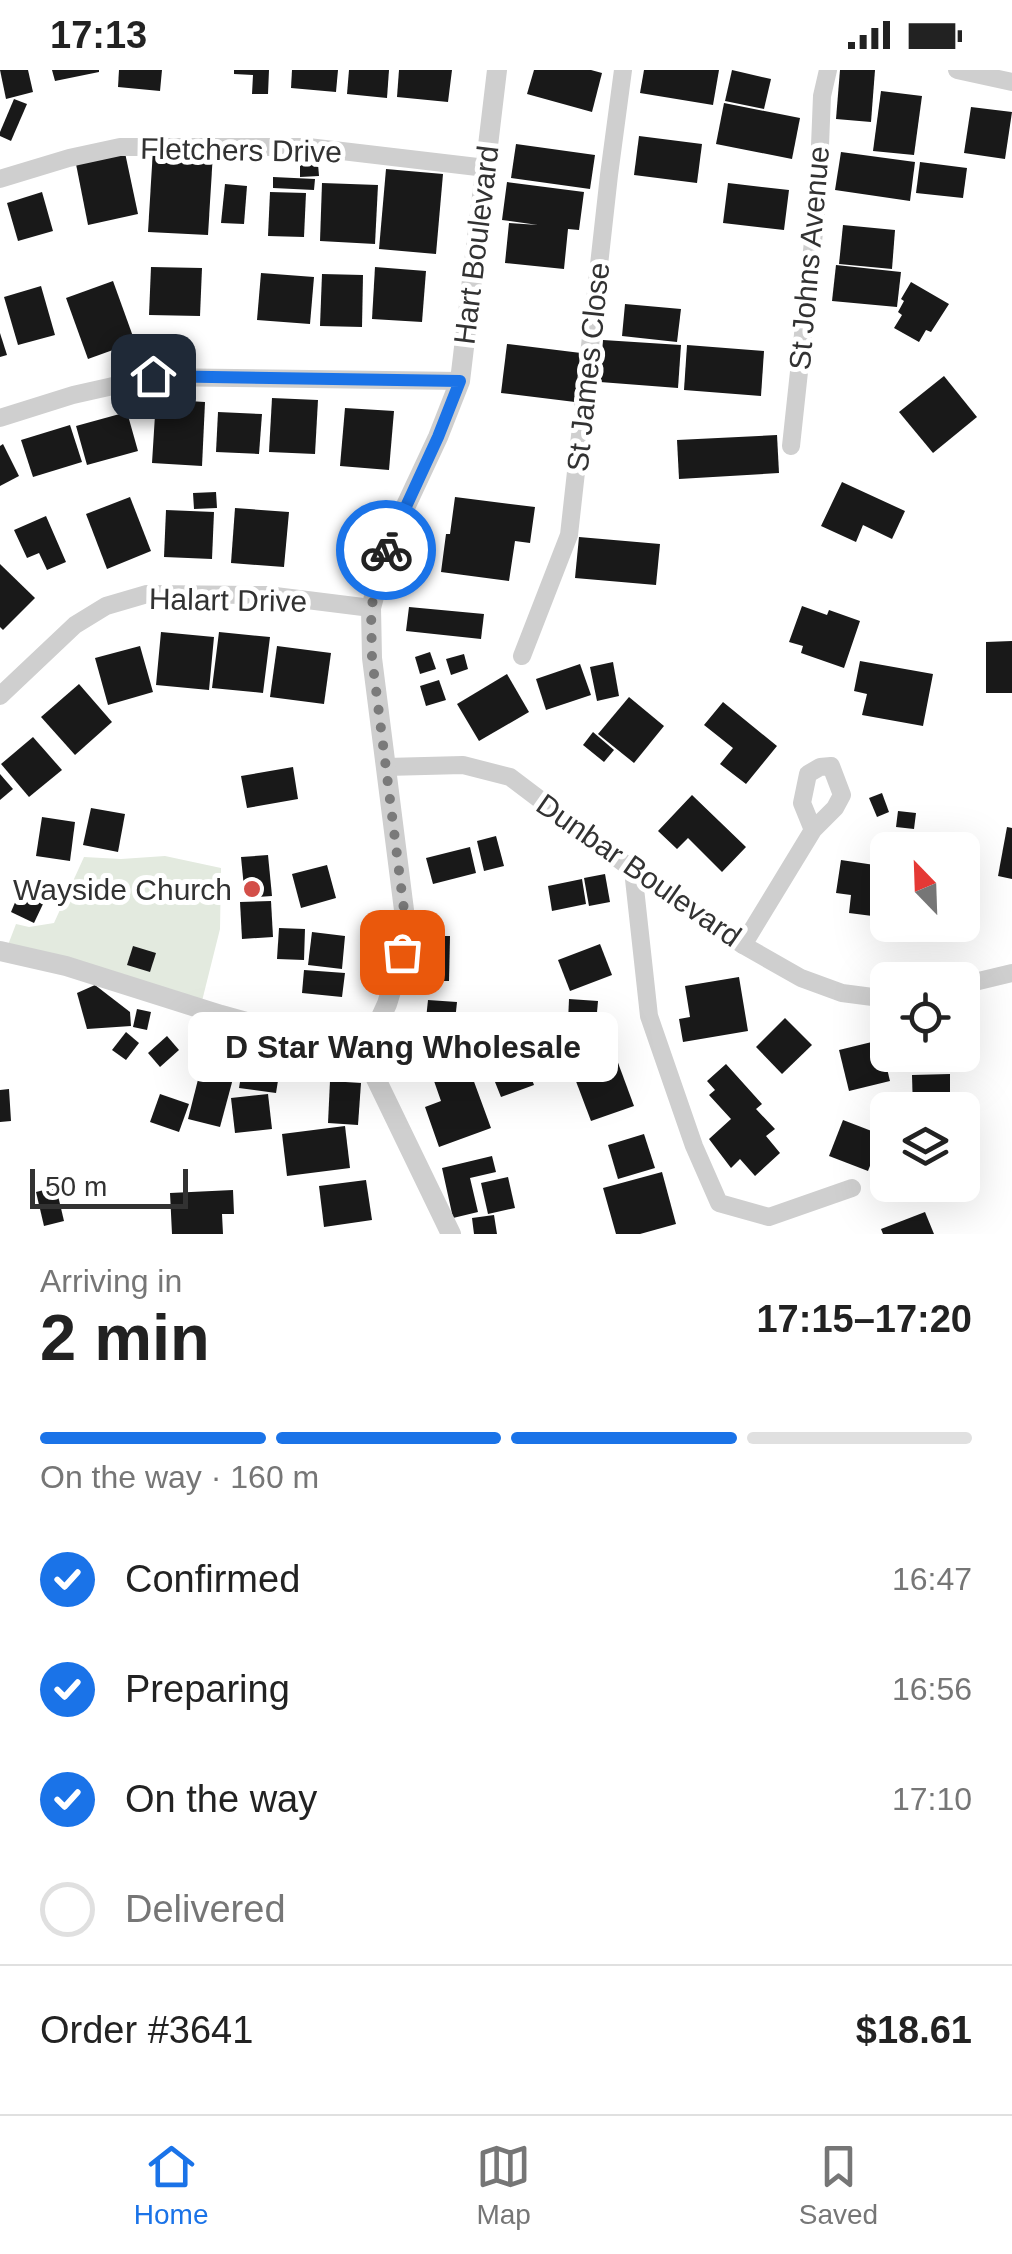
<!DOCTYPE html>
<html lang="en">
<head>
<meta charset="utf-8">
<style>
	body { margin:0; font-family:Arial,sans-serif; background:#f6f6f6; color:#222; height:100vh; display:flex; flex-direction:column; font-size:38px; white-space:nowrap }
	* { box-sizing:border-box; margin:0 }
	p { font-size:32px; color:#767676 }
	.icon { flex:none; width:55px; height:55px; fill:none; stroke:currentColor; stroke-width:2; stroke-linecap:round; stroke-linejoin:round }
	.map { position:relative; height:1164px; overflow:hidden }
	.side { display:flex; flex-direction:column; background:#fff; flex:1 }
	.side>* { flex:none }
	.needle { width:65px; rotate:337deg }
	.controls { position:absolute; left:870px; top:762px; display:grid; gap:20px }
	.controls a { display:grid; place-items:center; width:110px; height:110px; border-radius:15px; background:#fff; box-shadow:0 10px 40px #0002; font-size:50px }
	.scale { position:absolute; left:30px; bottom:25px; width:158px; box-sizing:border-box; padding-left:10px; border:5px solid #323232; border-top:0; font-size:28px; line-height:35px; white-space:nowrap; color:#323232; -webkit-text-stroke:8px #fff; paint-order:stroke }
	.pin { position:absolute; display:grid; place-items:center; width:85px; height:85px; color:#fff; margin:-42px; border-radius:20px; box-shadow:0 5px 15px #0006 }
	.courier { position:absolute; display:grid; place-items:center; width:100px; height:100px; margin:-50px; border:8px solid #1a73e8; border-radius:50%; background:#fff; color:#222; box-shadow:0 2px 12px #0007 }
	.bubble { position:absolute; height:70px; border-radius:15px; background:#fff; box-shadow:0 10px 40px #0002; font-size:32px; font-weight:600; line-height:70px; text-align:center }
	.headline em { font-style:normal; font-weight:600 }
	.headline div { display:flex; flex-direction:column-reverse }
	.headline { display:flex; align-items:center; justify-content:space-between; height:170px; padding:0 40px }
	h1 { font-size:65px; font-weight:600; line-height:75px }
	.bar { display:grid; grid-template-columns:repeat(4,1fr); gap:15px 10px; align-content:center; height:120px; padding:0 40px }
	.bar i { height:12px; border-radius:8px; background:#e0e0e0 }
	.bar .active { background:#1a73e8 }
	.bar p { grid-column:span 4 }
	.line { display:flex; align-items:center; gap:25px; padding:0 40px; border-top:2px solid #e0e0e0 }
	.line div { flex:1 }
	ol { padding:0 40px; list-style:none }
	li { display:flex; align-items:center; gap:30px; height:110px }
	li p { margin-inline-start:auto }
	li .icon { padding:10px; border-radius:50%; background:#1a73e8; color:#fff; stroke-width:4 }
	li:last-child { color:#767676 }
	li i { width:55px; height:55px; border:5px solid #e0e0e0; border-radius:50% }
	.status { display:flex; justify-content:space-between; align-items:center; height:70px; padding:0 50px; background:#fff; direction:ltr }
	.status svg { height:28px; fill:currentColor }
	.dock { display:flex; justify-content:space-around; align-items:center; height:140px; border-top:2px solid #e0e0e0; background:#fff; font-size:28px; color:#767676 }
	.dock a { display:grid; justify-items:center; gap:5px }
	.dock .active { color:#1a73e8 }
	.map>svg:first-child { display:block }
	.green { fill:#e3eadf }
	.building { fill:#191919 }
	.lines { fill:none; stroke-linecap:round; stroke-linejoin:round }
	.minor { stroke:#cfcfcf; stroke-width:18 }
	.tertiary { stroke:#cfcfcf; stroke-width:20 }
	.done { stroke:#7a7a7a; stroke-width:10; stroke-dasharray:0 18 }
	.route { stroke:#1a73e8; stroke-width:12 }
	.poi-dot { fill:#d34f49; stroke:#fff; stroke-width:4 }
	.labels { text-anchor:middle; dominant-baseline:central; stroke-width:10; stroke-linejoin:round; paint-order:stroke }
	.street-label { font-size:30px; fill:#323232; stroke:#fff }
	.poi-label { font-size:30px; fill:#323232; stroke:#fff; text-anchor:end }
</style>
</head>
<body>
<div class="status"><b>17:13</b><svg viewBox="0 0 49 12"><path d="M0 12V9h3v3zM5 12V6h3v6zM10 12V3h3v9zM15 12V0h3v12zM26 1h20v11H26zM47 4h2v5h-2z"/></svg></div>
<div class="map">
<svg width="1012" height="1164" viewBox="0 0 1012 1164">
	<rect width="100%" height="100%" fill="#fff"/>
	<path class="green" d="M165,786L221,798L220,859L202,931L8,875L16,854L29,857L54,853L84,787L121,789Z"/>
	<g class="building">
		<path d="M0,0H28L33,22L6,29Z"/>
		<path d="M52,0H99V2L55,11Z"/>
		<path d="M119,0H162L160,21L118,17Z"/>
		<path d="M234,0H269L268,24H252L253,5L234,4Z"/>
		<path d="M292,0H338L336,22L291,18Z"/>
		<path d="M349,0H389L387,28L347,24Z"/>
		<path d="M399,0H452L448,32L397,27Z"/>
		<path d="M534,0H591L602,3L592,42L527,24Z"/>
		<path d="M644,0H719L713,35L640,23Z"/>
		<path d="M732,0L771,9L764,39L725,31Z"/>
		<path d="M840,0H875L871,52L836,49Z"/>
		<path d="M881,21L922,26L914,85L873,81Z"/>
		<path d="M14,29L27,34L11,71L0,66V62Z"/>
		<path d="M724,33L800,48L792,89L716,74Z"/>
		<path d="M971,37L1012,42L1005,89L964,83Z"/>
		<path d="M639,66L702,74L697,113L634,105Z"/>
		<path d="M516,74L595,85L590,119L511,108Z"/>
		<path d="M124,78L138,144L88,155L75,89Z"/>
		<path d="M153,79L213,83L208,165L148,162Z"/>
		<path d="M841,82L915,92L910,131L835,120Z"/>
		<path d="M920,92L967,98L963,128L916,123Z"/>
		<path d="M318,94L319,106L300,107V95Z"/>
		<path d="M386,99L443,104L436,184L379,179Z"/>
		<path d="M273,107L315,109L314,120L273,118Z"/>
		<path d="M507,112L584,122L579,160L568,159L564,199L505,193L509,153L538,155L502,150Z"/>
		<path d="M322,113L378,115L375,174L320,171Z"/>
		<path d="M728,113L789,120L784,160L723,153Z"/>
		<path d="M225,114L247,116L244,154L221,153Z"/>
		<path d="M42,122L53,161L18,171L7,133Z"/>
		<path d="M270,122L306,123L304,167L268,166Z"/>
		<path d="M843,155L895,160L892,199L839,194Z"/>
		<path d="M836,195L901,202L897,237L832,231Z"/>
		<path d="M151,197L202,198L200,246L149,245Z"/>
		<path d="M375,197L426,201L422,252L372,249Z"/>
		<path d="M261,203L314,207L310,254L257,250Z"/>
		<path d="M322,204L363,205L362,257L320,256Z"/>
		<path d="M113,211L135,272L88,289L66,228Z"/>
		<path d="M911,212L949,234L931,262L926,260L919,272L894,258L902,245L898,242L904,231L901,229Z"/>
		<path d="M41,216L55,265L18,275L4,227Z"/>
		<path d="M625,234L681,239L677,272L622,266Z"/>
		<path d="M0,263L7,285L0,287Z"/>
		<path d="M603,270L681,275L678,318L600,312Z"/>
		<path d="M507,274L581,283L575,332L501,323Z"/>
		<path d="M687,275L764,281L761,326L684,320Z"/>
		<path d="M944,306L977,347L933,383L899,342Z"/>
		<path d="M272,328L318,330L315,384L269,382Z"/>
		<path d="M156,329L205,332L202,396L152,393Z"/>
		<path d="M345,338L394,341L389,400L340,396Z"/>
		<path d="M127,342L138,381L87,395L76,356Z"/>
		<path d="M218,342L262,344L259,384L216,382Z"/>
		<path d="M70,355L82,392L33,407L21,370Z"/>
		<path d="M777,365L779,403L679,409L677,370Z"/>
		<path d="M3,374L19,406L0,416V376Z"/>
		<path d="M842,412L905,441L892,469L863,455L856,472L821,456Z"/>
		<path d="M216,422L217,438L194,439L193,423Z"/>
		<path d="M130,427L151,481L107,499L86,444Z"/>
		<path d="M455,427L535,437L530,473L515,471L509,511L441,502L446,464H450Z"/>
		<path d="M235,438L289,442L284,497L231,493Z"/>
		<path d="M166,440L214,442L212,489L164,487Z"/>
		<path d="M46,446L66,492L47,500L39,483L27,488L14,460Z"/>
		<path d="M579,467L660,474L656,515L575,508Z"/>
		<path d="M0,494L35,528L3,560L0,557Z"/>
		<path d="M802,536L827,545L829,540L860,551L844,598L801,583L803,576L789,572Z"/>
		<path d="M409,537L484,544L481,569L406,561Z"/>
		<path d="M161,562L214,567L209,620L156,615Z"/>
		<path d="M219,562L270,567L263,623L212,618Z"/>
		<path d="M1012,571V623H986V572Z"/>
		<path d="M140,576L153,622L108,635L95,588Z"/>
		<path d="M277,576L331,583L324,634L270,627Z"/>
		<path d="M430,582L436,599L420,604L415,587Z"/>
		<path d="M464,584L468,599L451,605L446,589Z"/>
		<path d="M860,591L933,604L923,656L862,645L867,624L854,621Z"/>
		<path d="M613,592L619,626L597,631L590,597Z"/>
		<path d="M580,594L591,625L546,640L536,609Z"/>
		<path d="M507,604L529,642L479,671L457,634Z"/>
		<path d="M439,610L446,630L426,636L420,616Z"/>
		<path d="M79,614L112,652L75,685L41,647Z"/>
		<path d="M629,627L664,656L634,693L598,664Z"/>
		<path d="M723,632L777,676L746,714L720,694L733,678L704,655Z"/>
		<path d="M593,662L614,680L604,692L583,675Z"/>
		<path d="M33,667L62,700L29,727L1,694Z"/>
		<path d="M293,697L298,729L247,738L241,706Z"/>
		<path d="M0,704L13,719L0,730Z"/>
		<path d="M882,723L889,742L877,747L869,728Z"/>
		<path d="M692,725L746,777L722,802L688,768L677,779L658,761Z"/>
		<path d="M91,738L125,744L118,782L83,775Z"/>
		<path d="M898,741L916,743L914,759L896,757Z"/>
		<path d="M42,747L75,752L70,791L36,786Z"/>
		<path d="M1007,757L1012,758V809L998,806Z"/>
		<path d="M496,766L504,796L484,801L477,771Z"/>
		<path d="M889,767L903,770L901,780H886Z"/>
		<path d="M470,777L476,803L433,814L426,788Z"/>
		<path d="M268,785L272,826L245,828L241,787Z"/>
		<path d="M841,790L888,797V848L849,843L851,825L836,823Z"/>
		<path d="M327,795L336,828L301,838L292,804Z"/>
		<path d="M605,804L610,832L589,836L584,808Z"/>
		<path d="M582,809L586,834L552,841L548,816Z"/>
		<path d="M19,823L43,834L34,853L11,842Z"/>
		<path d="M271,831L273,867L242,869L240,832Z"/>
		<path d="M279,858L305,859L304,890L277,889Z"/>
		<path d="M366,860H384V873H367Z"/>
		<path d="M312,862L345,866L342,899L308,895Z"/>
		<path d="M419,866H450L449,911H418Z"/>
		<path d="M600,874L612,905L570,921L558,890Z"/>
		<path d="M133,876L156,883L150,902L127,895Z"/>
		<path d="M371,881L389,883L386,905L368,903Z"/>
		<path d="M304,900L345,903L342,927L302,923Z"/>
		<path d="M739,907L748,961L683,972L679,949L690,947L685,916Z"/>
		<path d="M95,915L130,942L131,956L87,959L77,923Z"/>
		<path d="M569,929L598,931L596,954L568,952Z"/>
		<path d="M428,930L457,932L454,961L425,959Z"/>
		<path d="M137,939L151,942L147,960L133,957Z"/>
		<path d="M785,948L812,975L782,1004L756,977Z"/>
		<path d="M605,955L607,975L566,980L564,960Z"/>
		<path d="M126,962L139,973L126,990L112,980Z"/>
		<path d="M167,966L179,980L160,997L148,983Z"/>
		<path d="M880,970L890,1011L849,1021L839,980Z"/>
		<path d="M246,975L283,980L276,1023L239,1018Z"/>
		<path d="M205,982L238,990L220,1057L188,1049Z"/>
		<path d="M524,989L534,1015L501,1027L491,1002Z"/>
		<path d="M617,990L634,1036L591,1051L574,1006Z"/>
		<path d="M726,994L762,1034L756,1039L775,1059L766,1066L780,1083L755,1106L740,1089L731,1098L709,1069L731,1049L709,1025L715,1020L707,1011Z"/>
		<path d="M469,998L491,1058L439,1077L425,1037L441,1031L434,1011Z"/>
		<path d="M950,1004V1040H913L912,1005Z"/>
		<path d="M330,1011L361,1013L358,1055L328,1053Z"/>
		<path d="M9,1019L11,1051L0,1052V1020Z"/>
		<path d="M160,1024L189,1034L179,1062L150,1052Z"/>
		<path d="M268,1024L272,1059L235,1063L231,1028Z"/>
		<path d="M843,1050L882,1065L868,1101L829,1086Z"/>
		<path d="M345,1056L350,1098L287,1106L282,1064Z"/>
		<path d="M644,1064L655,1098L618,1109L608,1075Z"/>
		<path d="M883,1067L888,1069V1107L870,1099Z"/>
		<path d="M492,1086L496,1102L470,1108L478,1142L453,1148L442,1098Z"/>
		<path d="M662,1102L676,1154L640,1164H616L603,1118Z"/>
		<path d="M508,1107L515,1138L488,1144L481,1113Z"/>
		<path d="M366,1110L372,1150L324,1157L319,1116Z"/>
		<path d="M56,1117L64,1151L44,1156L36,1122Z"/>
		<path d="M233,1120L234,1144H222L223,1164H172L170,1123Z"/>
		<path d="M925,1142L934,1164H883L881,1159Z"/>
		<path d="M494,1145L497,1164H474L472,1148Z"/>
	</g>
	<g class="lines">
		<g class="minor">
			<path d="M957,0L1012,12"/>
			<path d="M0,109L69,88L120,77H308L486,98"/>
			<path d="M0,348L73,325L153,307L460,311"/>
			<path d="M791,376L818,125L822,26L828,0"/>
			<path d="M522,586L569,465L609,105L623,0"/>
			<path d="M0,626L75,555L106,536L147,524L267,525L371,538"/>
			<path d="M386,697L463,695L510,707L633,800L743,875L801,908L842,923L888,929"/>
			<path d="M633,800L649,946L694,1076L719,1133L769,1147L852,1118"/>
			<path d="M743,875L813,760L835,738L842,725L831,696L820,697L808,704L802,733L813,760"/>
			<path d="M962,915L1012,903"/>
		</g>
		<g class="tertiary">
			<path d="M0,881L66,896L221,945L364,984L451,1164"/>
			<path d="M364,984L387,934L403,882L404,840L372,588L371,538L388,474L438,367L460,311L497,0"/>
		</g>
	</g>
	<g class="lines">
		<path class="done" d="M386,480L371,538L372,588L404,840L402,882"/>
		<path class="route" d="M153,306L460,311L438,367L386,480"/>
	</g>
	<circle class="poi-dot" cx="252" cy="819" r="10"/>
	<g class="labels">
		<g class="street-label">
			<text transform="translate(241 80) rotate(1)">Fletchers Drive</text>
			<text transform="translate(476 175) rotate(-83)">Hart Boulevard</text>
			<text transform="translate(809 188) rotate(-85)">St Johns Avenue</text>
			<text transform="translate(588 297) rotate(-84)">St James Close</text>
			<text transform="translate(228 530) rotate(1)">Halart Drive</text>
			<text transform="translate(639 800) rotate(35)">Dunbar Boulevard</text>
		</g>
		<g class="poi-label">
			<text x="232" y="819">Wayside Church</text>
		</g>
	</g>
</svg>
<div class="controls">
<a><svg class="needle" viewBox="-14 -14 28 28"><path d="M0-13l5 13h-10z" fill="#e53935"/><path d="M0 13l5-13h-10z" fill="#767676"/></svg></a>
<a><svg class="icon" aria-label="locate" viewBox="0 0 24 24"><circle cx="12" cy="12" r="6"/><path d="M12 2v4M12 18v4M2 12h4M18 12h4"/></svg></a>
<a><svg class="icon" aria-label="layers" viewBox="0 0 24 24"><path d="M12 4l9 5-9 5-9-5zM3 14l9 5 9-5"/></svg></a>
</div>
<div class="scale">50 m</div>
<div class="pin" style="left:402px;top:882px;background:#ea580c"><svg class="icon" aria-label="bag" viewBox="0 0 24 24"><path d="M5 8h14l-1 12H6zM9 8a3 3 0 0 1 6 0"/></svg></div>
<div class="pin" style="left:153px;top:306px;background:#1f2937"><svg class="icon" aria-label="home" viewBox="0 0 24 24"><path d="M3 11l9-7 9 7M6 9v11h12V9"/></svg></div>
<div class="courier" style="left:386px;top:480px"><svg class="icon" aria-label="bike" viewBox="0 0 24 24"><circle cx="6" cy="16" r="4"/><circle cx="18" cy="16" r="4"/><path d="M6 16l4-8h5l3 8M10 8l3 8H6M13 5h3"/></svg></div>
<div class="bubble" style="left:188px;top:942px;width:430px">D Star Wang Wholesale</div>
</div>
<section class="side">
<div class="headline"><div><h1>2 min</h1><p>Arriving in</p></div><em>17:15–17:20</em></div>
<div class="bar"><i class="active"></i><i class="active"></i><i class="active"></i><i></i><p>On the way · 160 m</p></div>
<ol>
<li><svg class="icon" aria-label="check" viewBox="0 0 24 24"><path d="M5 12l5 5 9-10"/></svg>Confirmed<p>16:47</p></li>
<li><svg class="icon" aria-label="check" viewBox="0 0 24 24"><path d="M5 12l5 5 9-10"/></svg>Preparing<p>16:56</p></li>
<li><svg class="icon" aria-label="check" viewBox="0 0 24 24"><path d="M5 12l5 5 9-10"/></svg>On the way<p>17:10</p></li>
<li><i></i>Delivered</li>
</ol>
<div class="line" style="height:130px"><div>Order #3641</div><b>$18.61</b></div>
</section>
<nav class="dock">
<a class="active"><svg class="icon" aria-label="home" viewBox="0 0 24 24"><path d="M3 11l9-7 9 7M6 9v11h12V9"/></svg>Home</a>
<a><svg class="icon" aria-label="map" viewBox="0 0 24 24"><path d="M3 6l6-2 6 2 6-2v14l-6 2-6-2-6 2zM9 4v14M15 6v14"/></svg>Map</a>
<a><svg class="icon" aria-label="saved" viewBox="0 0 24 24"><path d="M7 4h10v16l-5-4-5 4z"/></svg>Saved</a>
</nav>
</body>
</html>
